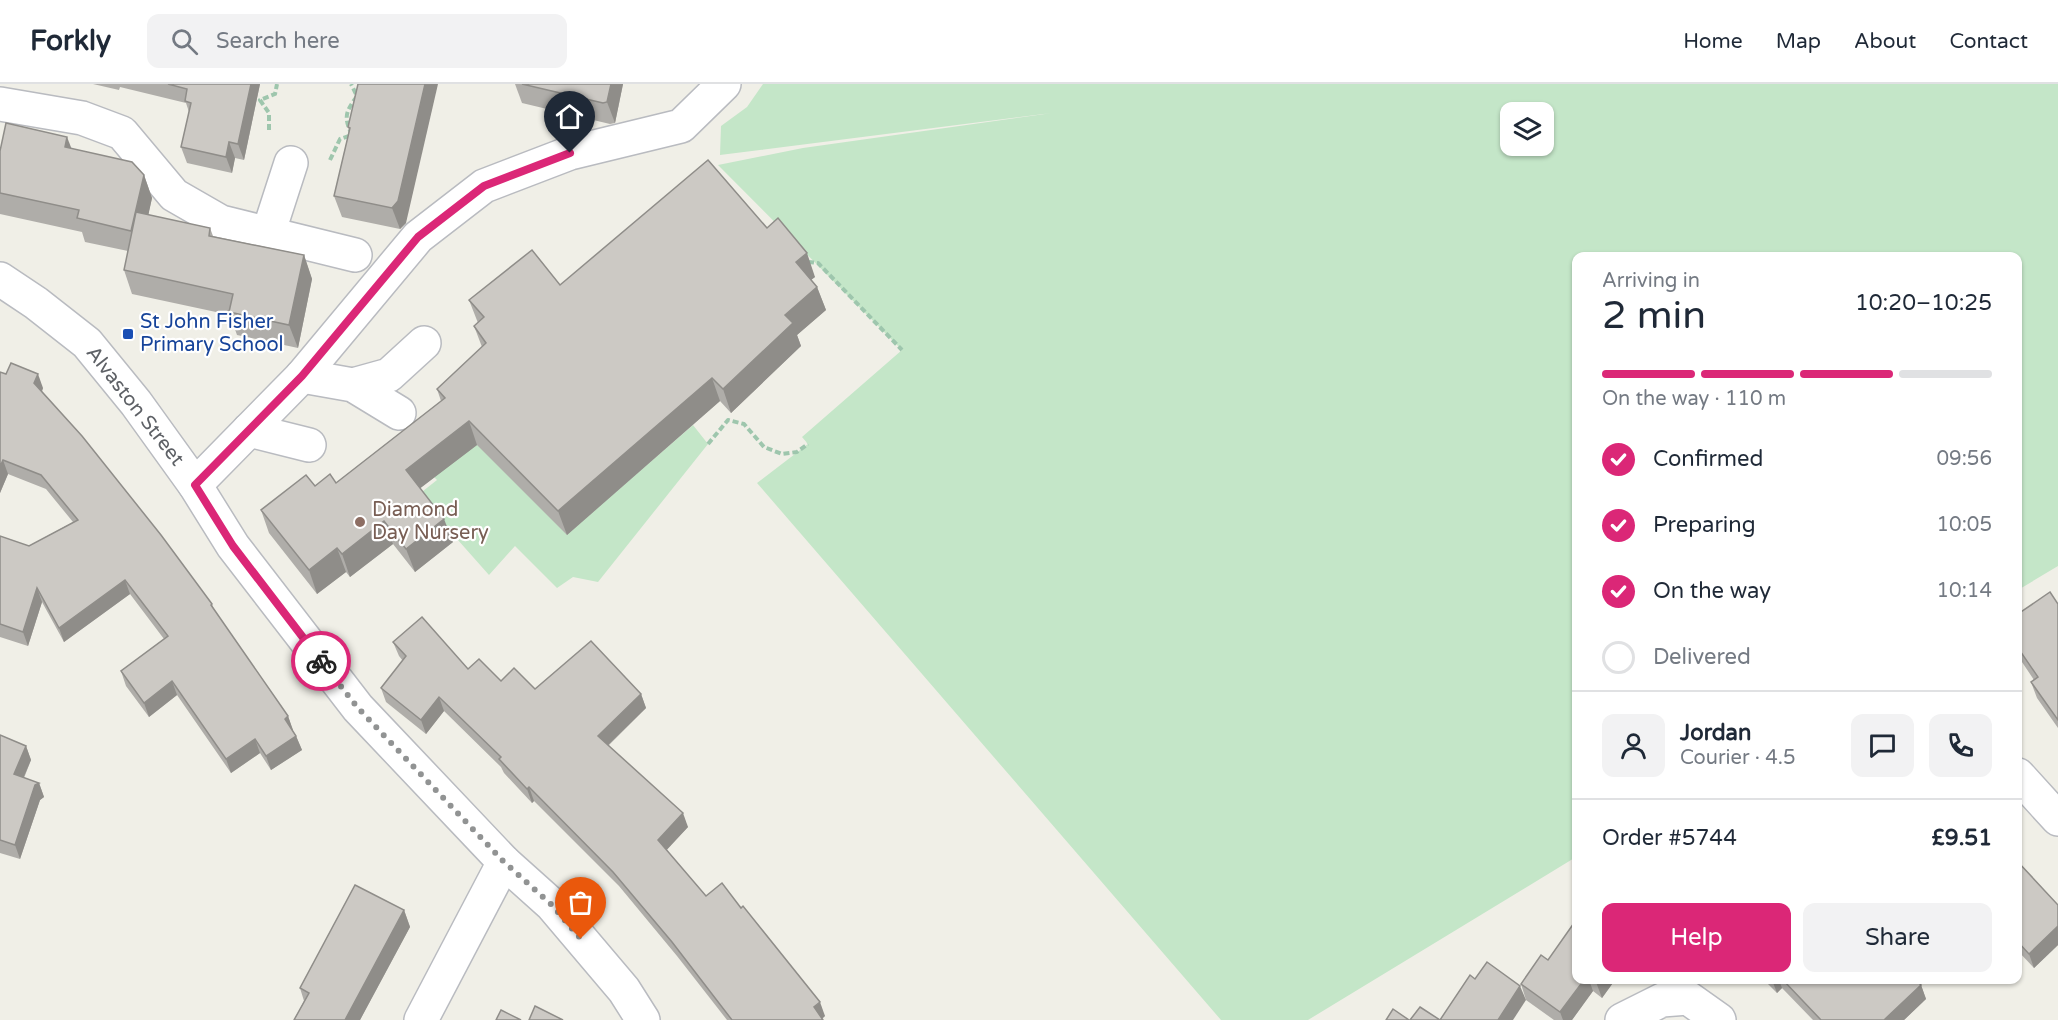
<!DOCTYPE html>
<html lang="en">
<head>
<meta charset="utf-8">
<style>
	body { margin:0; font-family:"Varela Round",sans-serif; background:#f2f2f3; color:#1f2937; height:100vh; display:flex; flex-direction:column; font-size:22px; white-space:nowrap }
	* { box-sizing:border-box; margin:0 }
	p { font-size:20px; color:#747a83 }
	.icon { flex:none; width:33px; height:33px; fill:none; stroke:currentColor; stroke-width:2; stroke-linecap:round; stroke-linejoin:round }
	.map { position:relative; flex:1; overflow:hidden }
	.panel { position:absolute; left:1572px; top:168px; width:450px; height:732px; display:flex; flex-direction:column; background:#fff; border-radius:12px; box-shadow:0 2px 4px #0004 }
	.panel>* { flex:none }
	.controls { position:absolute; left:1500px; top:18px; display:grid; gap:12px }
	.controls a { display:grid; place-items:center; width:54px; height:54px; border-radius:12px; background:#fff; box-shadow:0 2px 4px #0004; font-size:30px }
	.pin { position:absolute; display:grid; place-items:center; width:51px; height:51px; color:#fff; margin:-62px -26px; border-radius:50% 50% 50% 0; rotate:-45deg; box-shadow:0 0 6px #0007 }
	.pin .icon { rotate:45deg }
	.courier { position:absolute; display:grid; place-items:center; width:60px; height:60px; margin:-30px; border:4px solid #db2777; border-radius:50%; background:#fff; color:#222; box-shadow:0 2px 8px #0007 }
	.summary em { font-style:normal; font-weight:600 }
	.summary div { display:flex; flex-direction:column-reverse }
	.summary { display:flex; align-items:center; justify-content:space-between; height:102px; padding:0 30px }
	h1 { font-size:39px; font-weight:600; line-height:45px }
	.bar { display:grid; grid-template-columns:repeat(4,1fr); gap:9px 6px; align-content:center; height:72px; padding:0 30px }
	.bar i { height:8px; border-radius:4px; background:#e0e1e3 }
	.bar .on { background:#db2777 }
	.bar p { grid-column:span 4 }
	.line { display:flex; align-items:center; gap:15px; padding:0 30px; border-top:2px solid #e0e1e3 }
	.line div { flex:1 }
	.round { display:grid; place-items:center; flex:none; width:63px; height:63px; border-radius:12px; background:#f2f2f3 }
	ol { padding:0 30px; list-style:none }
	li { display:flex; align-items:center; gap:18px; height:66px }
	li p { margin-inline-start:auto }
	li .icon { padding:6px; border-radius:50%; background:#db2777; color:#fff; stroke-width:4 }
	li:last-child { color:#747a83 }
	li i { width:33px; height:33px; border:3px solid #e0e1e3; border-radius:50% }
	.action { display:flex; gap:12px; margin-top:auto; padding:12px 30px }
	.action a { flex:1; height:69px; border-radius:12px; background:#db2777; color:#fff; font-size:24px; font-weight:600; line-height:69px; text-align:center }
	.action a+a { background:#f2f2f3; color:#1f2937 }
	header { display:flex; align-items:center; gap:36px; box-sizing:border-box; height:84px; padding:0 30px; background:#fff; border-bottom:2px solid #e0e1e3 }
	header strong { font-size:28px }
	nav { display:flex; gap:33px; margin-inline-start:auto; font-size:21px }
	.search { width:420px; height:54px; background:#f2f2f3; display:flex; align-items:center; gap:15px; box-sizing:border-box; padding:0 21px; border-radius:12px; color:#747a83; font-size:22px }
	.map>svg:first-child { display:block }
	.green { fill:#c4e6c8; fill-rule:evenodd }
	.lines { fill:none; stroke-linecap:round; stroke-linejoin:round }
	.minor-casing { stroke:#b9bbc0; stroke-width:36 }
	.path { stroke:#9ec6ad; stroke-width:4; stroke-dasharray:6 3; stroke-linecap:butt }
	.minor { stroke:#fff; stroke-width:33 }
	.wall { fill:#afada9 }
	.shaded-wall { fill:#8f8d89 }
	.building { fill:#ccc9c4; stroke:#8f8d89; stroke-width:1.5 }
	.done { stroke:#919393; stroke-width:6; stroke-dasharray:0 10.8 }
	.route { stroke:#db2777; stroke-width:8 }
	.transit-dot { fill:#1a4fb4; stroke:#fff; stroke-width:2 }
	.education-dot { fill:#8d6e63; stroke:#fff; stroke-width:2 }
	.labels { text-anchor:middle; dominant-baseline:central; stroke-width:4.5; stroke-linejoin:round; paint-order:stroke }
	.transit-label { font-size:20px; fill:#164399; stroke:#fff; text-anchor:start }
	.street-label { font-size:20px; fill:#5e6166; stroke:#fff }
	.education-label { font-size:20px; fill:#785e54; stroke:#fff; text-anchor:start }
</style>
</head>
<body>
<header>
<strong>Forkly</strong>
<div class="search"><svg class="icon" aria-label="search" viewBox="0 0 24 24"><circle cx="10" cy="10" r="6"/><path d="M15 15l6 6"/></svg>Search here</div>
<nav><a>Home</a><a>Map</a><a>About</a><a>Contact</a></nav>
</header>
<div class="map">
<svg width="2058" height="936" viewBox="0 0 2058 936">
	<rect width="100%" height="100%" fill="#f0efe7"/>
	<g class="green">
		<path d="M763,0H2058V482L2018,506V172H1576V773L1308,936H1221L757,399L808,360L802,353L902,266L718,81L803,64L1052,29L720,71L721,42L747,23ZM1510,28H1544V62H1510Z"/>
		<path d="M446,329L567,450L693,341L708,360L598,498L573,493L557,504L515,462L489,491L418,411L437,396L411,370Z"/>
	</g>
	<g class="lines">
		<defs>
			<g id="minor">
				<path d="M0,20L82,34L122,49L174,111L221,138L355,171"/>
				<path d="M268,150L291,79"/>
				<path d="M0,195L36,219L87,259L136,319L195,401L233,462L358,624L504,778L552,821L624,906L643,936"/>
				<path d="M302,292L353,301L399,329"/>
				<path d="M353,301L389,291L424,259"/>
				<path d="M249,346L309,361"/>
				<path d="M195,401L302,292L418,153L484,102L570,69L681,42L724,0"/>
				<path d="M2018,691L2058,735"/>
				<path d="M421,936L504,778"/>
				<path d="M1622,936L1662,916L1688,914L1719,936"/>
			</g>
		</defs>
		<use href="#minor" class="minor-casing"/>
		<g class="path">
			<path d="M269,46V29L260,16L275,10L277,0"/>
			<path d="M330,76L340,55L352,51C343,32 346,28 357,12L351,0"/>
			<path d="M808,178L818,179L902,266"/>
			<path d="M708,360L728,336L744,340L764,363L782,370L797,368L808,360"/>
		</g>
		<use href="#minor" class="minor"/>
	</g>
	<g class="wall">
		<path d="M93,0H260L244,76L235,74L232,89L187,79L181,63L189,28L186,19L120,3L119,6Z"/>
		<path d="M358,0L406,139L400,145L342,133L334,112L349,47L348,43Z"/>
		<path d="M515,0H623L615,39L610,40L522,19Z"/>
		<path d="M0,67L144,91L152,114L148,131L210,144L213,152L304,171L312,195L298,264L237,251L230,231L132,210L124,186L128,167L85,158L82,148L0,130Z"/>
		<path d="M767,144L815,193L811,196L817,203L826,226L797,251L801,262L731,329L720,317L567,451L477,361L420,404L453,458L415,488L393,460L350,493L346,488L317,510L269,449L261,426L315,402L336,399L441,317L437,305L482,263L474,242L478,239L469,216L560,201Z"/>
		<path d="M0,288L43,304L42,308L212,520L214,526L288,632L293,647L296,652L302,666L271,686L260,669L231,689L177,611L149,633L126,602L121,587L164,555L130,510L64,558L42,518L28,562L0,553V452L29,462L73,438L46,405L8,390L0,409Z"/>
		<path d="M2058,520V644L2037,614L2031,598L2034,596L2018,572V530Z"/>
		<path d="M393,558L501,597L535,605L641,610L646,624L608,662L688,743L666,766L706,812L825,932L822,935L823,936H727L677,872L619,802L534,717L532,719L504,689L501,683L444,627L426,650L386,618L381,604L403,577L399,572Z"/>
		<path d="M0,651L26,662L31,676L24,694L39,699L44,713L40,716L20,775L0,769Z"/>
		<path d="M2018,778L2058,821V861L2034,884L2018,867Z"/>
		<path d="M404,826L410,843L360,936H294L304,917L300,904Z"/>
		<path d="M1548,876L1576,896H1615L1602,914L1593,907L1572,936H1554L1526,916L1521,900Z"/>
		<path d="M1764,896H1916L1921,901L1926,915L1904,936H1813L1782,904L1777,909Z"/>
	</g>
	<g class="shaded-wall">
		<path d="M251,0H260L244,76L238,60Z"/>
		<path d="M425,0H438L406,139L400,145L392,124Z"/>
		<path d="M611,0H623L615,39L607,18Z"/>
		<path d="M67,53L76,76L65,63Z"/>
		<path d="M229,58L235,74L232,89L226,73Z"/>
		<path d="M144,91L152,114L140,170L131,147Z"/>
		<path d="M807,169L815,193L804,201L796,178Z"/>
		<path d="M304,171L312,195L298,264L289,241Z"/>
		<path d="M817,203L826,226L797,251L801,262L731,329L723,305L785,231Z"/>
		<path d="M38,290L43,304L39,313L34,299Z"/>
		<path d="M712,294L720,317L567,451L558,427Z"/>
		<path d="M469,337L477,361L414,409L406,386Z"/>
		<path d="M3,376L8,390L0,409V383Z"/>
		<path d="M444,435L453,458L415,488L406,465Z"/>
		<path d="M384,437L393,460L350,493L342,470Z"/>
		<path d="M337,464L346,488L317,510L309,486Z"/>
		<path d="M125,496L130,510L64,558L59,544Z"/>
		<path d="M37,504L42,518L28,562L23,548Z"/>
		<path d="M172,597L177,611L149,633L144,619Z"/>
		<path d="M641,610L646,624L603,666L598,652Z"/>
		<path d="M439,613L444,627L426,650L421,636Z"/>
		<path d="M288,632L293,646L290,649L285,635Z"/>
		<path d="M296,652L302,666L271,686L266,672Z"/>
		<path d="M255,655L260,669L231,689L226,675Z"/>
		<path d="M26,662L31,676L19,704L14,690Z"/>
		<path d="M39,699L44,713L40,716L20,775L15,761L35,701Z"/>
		<path d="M529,703L534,717L532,719L527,705Z"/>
		<path d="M683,729L688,743L663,770L658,756Z"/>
		<path d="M404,826L410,843L360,936H345Z"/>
		<path d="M2058,842V861L2034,884L2029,870Z"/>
		<path d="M1584,896H1589L1593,907L1572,936H1563L1560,928Z"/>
		<path d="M1598,896H1615L1602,914L1596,898Z"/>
		<path d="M1772,896H1779L1782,904L1777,909Z"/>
		<path d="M1921,901L1926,915L1904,936H1884Z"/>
		<path d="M1520,902L1526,916L1513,936H1498Z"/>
		<path d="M820,918L825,932L820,936L814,923Z"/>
	</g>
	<g class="building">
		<path d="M168,0H251L238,60L229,58L226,73L181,63L191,19L185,17L187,5Z"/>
		<path d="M358,0H425L398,117L392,124L334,112L350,44L348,43Z"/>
		<path d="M522,0H611L607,18L603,19Z"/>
		<path d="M6,39L67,53L65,63L132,78L144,91L131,147L77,134L79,126L0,109V67Z"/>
		<path d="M708,76L767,144L778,134L807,169L796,178L817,203L785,231L793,239L723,305L712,294L558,427L469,337L406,386L444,435L406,465L384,437L342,470L337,464L309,486L261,426L306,391L315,402L330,390L336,399L445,314L437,305L486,259L474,242L484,233L469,216L532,166L560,201Z"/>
		<path d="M136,128L210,144L209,152L304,171L289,241L229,228L233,210L124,186Z"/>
		<path d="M11,279L38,290L34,299L82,352L161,451L212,520L211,521L288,632L285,635L296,652L266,672L255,655L226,675L172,597L144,619L121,587L168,552L125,496L59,544L37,504L23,548L0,540V452L29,462L78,436L41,391L3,376L0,383V288L6,290Z"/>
		<path d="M2050,508L2058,520V636L2031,598L2038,593L2018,564V530Z"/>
		<path d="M422,533L468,585L479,575L501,597L514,584L535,605L591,557L641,610L598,652L683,729L658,756L706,812L722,799L741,824L743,822L820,918L814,923L823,936H732L672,858L613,788L529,703L527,705L499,675L501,673L439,613L421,636L381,604L406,572L393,558Z"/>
		<path d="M0,651L26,662L14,690L39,699L35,701L15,761L0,756Z"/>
		<path d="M2018,778L2058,821V842L2029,870L2018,858Z"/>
		<path d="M355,801L404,826L345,936H294L309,909L300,904Z"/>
		<path d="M1574,839L1576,841V896H1584L1560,928L1521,900L1541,871L1548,876Z"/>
		<path d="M1487,878L1520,902L1498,936H1440L1470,891L1475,895Z"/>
		<path d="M1783,896H1916L1921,901L1884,936H1821Z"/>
		<path d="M535,922L563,936H529Z"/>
		<path d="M1420,923L1440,936H1410Z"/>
		<path d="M1393,925L1409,936H1386Z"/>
		<path d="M501,926L521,936H496Z"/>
	</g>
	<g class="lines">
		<path class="done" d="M321,577L358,624L504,778L552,821L581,855"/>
		<path class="route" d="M321,577L233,462L195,401L302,292L418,153L484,102L570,69"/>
	</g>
	<rect class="transit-dot" x="122" y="244" width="12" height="12" rx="3"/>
	<circle class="education-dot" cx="360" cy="438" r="6"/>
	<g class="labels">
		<g class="transit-label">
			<text x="140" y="238">St John Fisher<tspan x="140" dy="23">Primary School</tspan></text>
		</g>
		<g class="street-label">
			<text transform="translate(135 322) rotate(52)">Alvaston Street</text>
		</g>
		<g class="education-label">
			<text x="372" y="426">Diamond<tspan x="372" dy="23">Day Nursery</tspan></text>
		</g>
	</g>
</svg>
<div class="controls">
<a><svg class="icon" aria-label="layers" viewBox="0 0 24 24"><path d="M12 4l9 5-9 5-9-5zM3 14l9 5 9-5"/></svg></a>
</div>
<div class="pin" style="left:581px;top:855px;background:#ea580c"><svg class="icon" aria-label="bag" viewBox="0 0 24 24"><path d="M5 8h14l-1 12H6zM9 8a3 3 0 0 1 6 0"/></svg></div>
<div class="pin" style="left:570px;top:69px;background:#1f2937"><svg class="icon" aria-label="home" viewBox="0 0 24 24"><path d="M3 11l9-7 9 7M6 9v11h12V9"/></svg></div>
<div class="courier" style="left:321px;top:577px"><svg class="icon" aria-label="bike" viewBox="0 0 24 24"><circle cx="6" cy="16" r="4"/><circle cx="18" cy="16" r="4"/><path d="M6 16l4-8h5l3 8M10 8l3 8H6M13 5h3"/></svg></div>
<section class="panel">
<div class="summary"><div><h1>2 min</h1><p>Arriving in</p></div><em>10:20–10:25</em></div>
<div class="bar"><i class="on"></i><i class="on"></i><i class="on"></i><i></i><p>On the way · 110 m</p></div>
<ol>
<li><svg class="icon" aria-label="check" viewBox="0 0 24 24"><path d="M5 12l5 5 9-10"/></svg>Confirmed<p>09:56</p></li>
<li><svg class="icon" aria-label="check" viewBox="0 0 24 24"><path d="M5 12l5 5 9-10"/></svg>Preparing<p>10:05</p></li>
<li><svg class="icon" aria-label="check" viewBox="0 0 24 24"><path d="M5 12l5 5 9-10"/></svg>On the way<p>10:14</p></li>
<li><i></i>Delivered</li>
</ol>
<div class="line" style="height:108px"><a class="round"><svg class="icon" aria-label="person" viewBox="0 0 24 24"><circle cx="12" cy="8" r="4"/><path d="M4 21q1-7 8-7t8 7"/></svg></a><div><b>Jordan</b><p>Courier · 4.5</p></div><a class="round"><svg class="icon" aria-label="chat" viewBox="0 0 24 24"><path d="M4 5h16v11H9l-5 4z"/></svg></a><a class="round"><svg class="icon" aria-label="phone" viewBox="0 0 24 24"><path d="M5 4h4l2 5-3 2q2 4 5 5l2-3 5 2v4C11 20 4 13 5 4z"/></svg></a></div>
<div class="line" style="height:78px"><div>Order #5744</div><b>£9.51</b></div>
<div class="action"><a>Help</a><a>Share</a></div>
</section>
</div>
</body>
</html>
